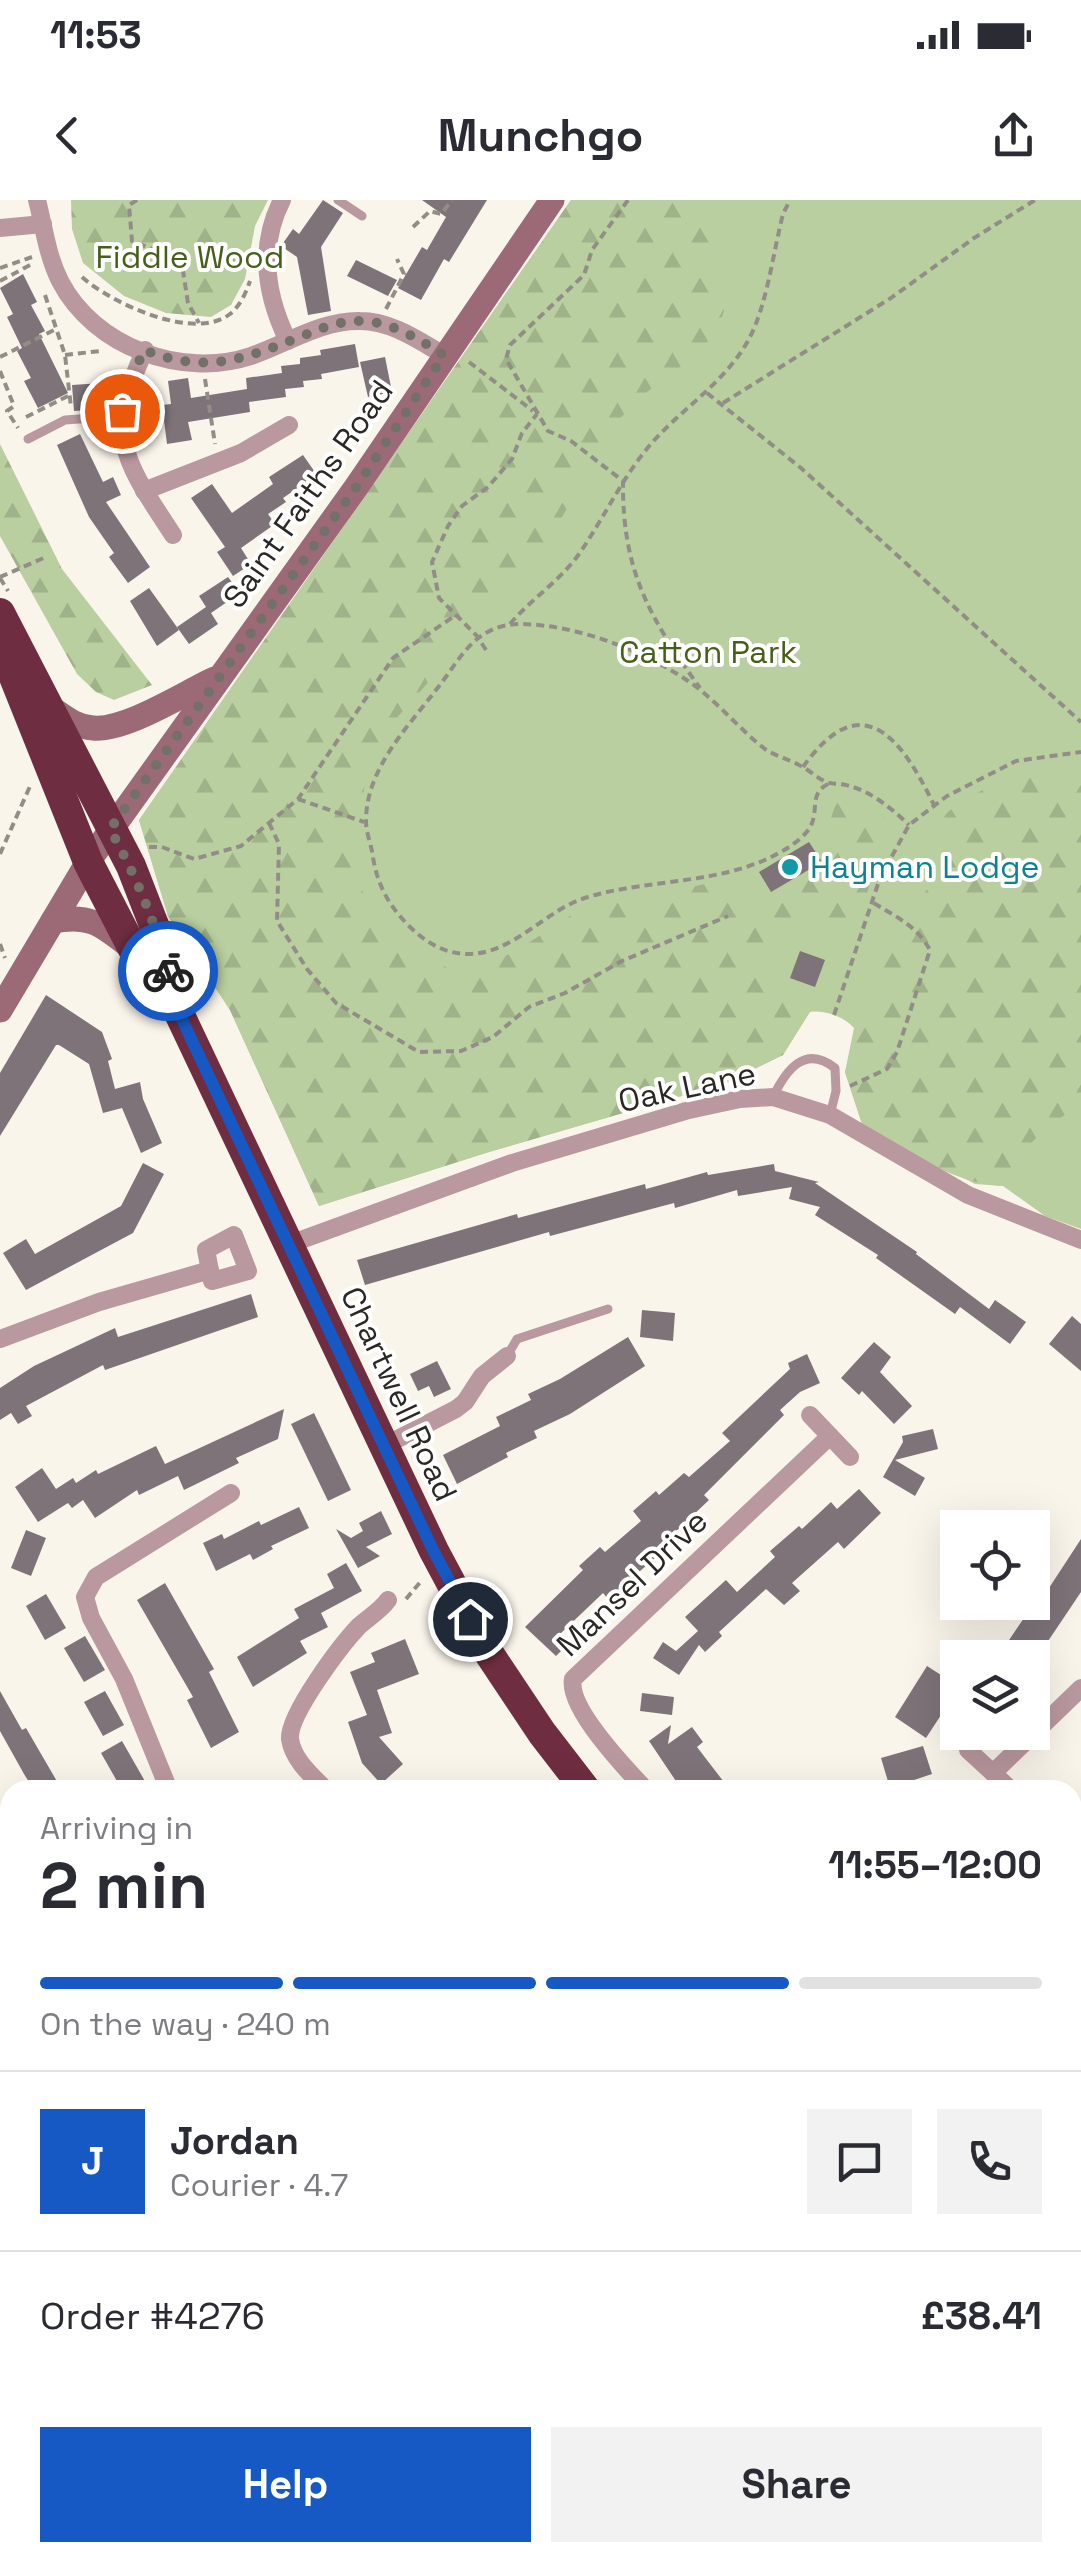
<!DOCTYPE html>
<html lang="en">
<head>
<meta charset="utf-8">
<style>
	body { margin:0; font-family:"Space Grotesk",sans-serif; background:#f2f2f3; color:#2b2b33; height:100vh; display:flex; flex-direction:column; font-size:38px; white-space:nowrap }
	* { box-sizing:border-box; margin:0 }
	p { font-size:32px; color:#7c7c81 }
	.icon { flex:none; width:55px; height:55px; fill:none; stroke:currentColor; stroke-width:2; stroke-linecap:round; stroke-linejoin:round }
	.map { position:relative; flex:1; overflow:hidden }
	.sheet { position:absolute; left:0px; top:1580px; width:1082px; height:782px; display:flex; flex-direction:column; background:#fff; border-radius:30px 30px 0 0; box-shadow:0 10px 40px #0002 }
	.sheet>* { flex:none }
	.buttons { position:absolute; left:940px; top:1310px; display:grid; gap:20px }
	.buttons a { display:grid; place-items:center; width:110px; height:110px; border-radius:0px; background:#fff; box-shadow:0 10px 40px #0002; font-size:50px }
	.pin { position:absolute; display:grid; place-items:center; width:85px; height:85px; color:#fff; margin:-42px; border:5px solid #fff; border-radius:50%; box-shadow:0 2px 10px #0007 }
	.courier { position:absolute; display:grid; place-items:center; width:100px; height:100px; margin:-50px; border:8px solid #1759c4; border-radius:50%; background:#fff; color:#222; box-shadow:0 2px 12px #0007 }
	.head em { font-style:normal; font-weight:800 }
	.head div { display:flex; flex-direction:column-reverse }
	.head { display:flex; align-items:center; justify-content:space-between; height:170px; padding:0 40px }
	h1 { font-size:65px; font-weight:800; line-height:75px }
	.bar { display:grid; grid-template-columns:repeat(4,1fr); gap:15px 10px; align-content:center; height:120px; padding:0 40px }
	.bar i { height:12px; border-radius:8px; background:#e1e1e2 }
	.bar .selected { background:#1759c4 }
	.bar p { grid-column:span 4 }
	.line { display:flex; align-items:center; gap:25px; padding:0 40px; border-top:2px solid #e1e1e2 }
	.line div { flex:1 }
	.round { display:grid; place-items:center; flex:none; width:105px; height:105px; border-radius:0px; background:#f2f2f3 }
	.action { display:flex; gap:20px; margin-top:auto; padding:20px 40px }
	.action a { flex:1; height:115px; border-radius:0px; background:#1759c4; color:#fff; font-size:40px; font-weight:800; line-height:115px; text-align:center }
	.action a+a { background:#f2f2f3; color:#2b2b33 }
	.status { display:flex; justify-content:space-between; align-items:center; height:70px; padding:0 50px; background:#fff; direction:ltr }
	.status svg { height:28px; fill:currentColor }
	header { display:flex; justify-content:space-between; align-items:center; height:130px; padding:0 40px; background:#fff; font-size:45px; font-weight:800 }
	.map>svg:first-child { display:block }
	.green { fill:#b9cf9f }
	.forest { fill:url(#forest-firs) }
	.building { fill:#7d7379 }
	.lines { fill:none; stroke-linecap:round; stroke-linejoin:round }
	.path { stroke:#928e87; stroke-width:4; stroke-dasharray:8 5; stroke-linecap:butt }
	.lane { stroke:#ba989f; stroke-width:9 }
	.street { stroke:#ba989f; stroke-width:18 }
	.secondary { stroke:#9b6a76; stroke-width:25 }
	.highway { stroke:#6f2d41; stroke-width:30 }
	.done { stroke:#73706a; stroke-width:10; stroke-dasharray:0 18 }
	.route { stroke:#1759c4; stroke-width:12 }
	.culture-dot { fill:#0f9aa8; stroke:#fff; stroke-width:4 }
	.labels { text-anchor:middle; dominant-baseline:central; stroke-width:8; stroke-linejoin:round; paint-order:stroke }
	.park-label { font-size:32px; fill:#46601a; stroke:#fff }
	.street-label { font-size:32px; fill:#2a2824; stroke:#fff }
	.culture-label { font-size:32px; fill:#0d838f; stroke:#fff; text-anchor:start }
</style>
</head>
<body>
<div class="status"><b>11:53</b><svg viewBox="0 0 49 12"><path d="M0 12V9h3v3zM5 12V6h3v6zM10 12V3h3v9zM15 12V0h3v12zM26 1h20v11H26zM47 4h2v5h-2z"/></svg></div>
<header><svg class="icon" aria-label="back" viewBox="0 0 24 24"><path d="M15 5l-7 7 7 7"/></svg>Munchgo<svg class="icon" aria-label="share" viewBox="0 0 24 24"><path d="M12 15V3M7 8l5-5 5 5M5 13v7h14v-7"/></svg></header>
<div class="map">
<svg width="1081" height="2362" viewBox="0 0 1081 2362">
	<defs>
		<pattern id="forest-firs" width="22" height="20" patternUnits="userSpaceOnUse" patternTransform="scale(2.5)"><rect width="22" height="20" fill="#b9cf9f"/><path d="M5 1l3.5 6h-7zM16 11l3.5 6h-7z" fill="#9fb289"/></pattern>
	</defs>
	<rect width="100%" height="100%" fill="#faf5eb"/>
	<g class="green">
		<path d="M571,0H1081V1029L1045,1016L1003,986L975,984L862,924L845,872L854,828C843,816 825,810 810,812L783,855L726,883L489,952L319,1006L230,810L168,716L139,620Z"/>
		<path d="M10,1903V2083L0,2074V1912Z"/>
	</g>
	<g class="forest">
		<path d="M71,0H268L255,26L245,79L231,105L211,117L166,113L124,96L83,63L72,29Z"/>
		<path d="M571,0H727L717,21L712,40L724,111L717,131L696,155L635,201L608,233L555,330L538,352L477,406L426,485L385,531L367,575L357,624V670L364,696L403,738L452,771L478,770L519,749L579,710L725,680L749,712L820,674L843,632L831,618L838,596L864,600L886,618L884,642L852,738L794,718L784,721L761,785L768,797L810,811L783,855L726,883L489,952L319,1006L230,810L168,716L139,620Z"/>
		<path d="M0,244L62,369L152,485L114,500L96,492L77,474L0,336Z"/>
		<path d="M1065,568L1081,586V904C1046,927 1020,947 1002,986C951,983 906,950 862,924L845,872L855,834L868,813L876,782L879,753L888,733L935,681L944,664L936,632C939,626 943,617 948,612C975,588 1030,569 1065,568Z"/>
	</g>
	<g class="building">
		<path d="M323,0L343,13L321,47L331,111L308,115L297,57L281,46L293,29L299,34Z"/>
		<path d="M422,0H487L449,62L444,59L421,100L398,88L422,47L427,50L446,17Z"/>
		<path d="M356,60L397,80L388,96L347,76Z"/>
		<path d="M23,74L37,102L31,105L45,131L39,134L68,193L38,208L24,181L31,178L17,151L22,148L7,117L13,114L0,88Z"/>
		<path d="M355,144L359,167L321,174L322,179L303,181L304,187L285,189L286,197L249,202L250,212L188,222L192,240L167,244L162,205L171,204L168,181L188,178L191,198L247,189L246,178L282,173L281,166L300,164V158L321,155L320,150Z"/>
		<path d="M385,157L392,192L368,197L360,162Z"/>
		<path d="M102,183L105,209L74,211L72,185Z"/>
		<path d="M80,234L103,282L113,277L121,295L106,302L150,367L128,383L109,357L114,353L89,317L57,245Z"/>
		<path d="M303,255L317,275L283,298L286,302L268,314L275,324L241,348L251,364L233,376L217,352L225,347L191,298L212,284L232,313L273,284L269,277Z"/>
		<path d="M228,377L240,393L211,413L218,424L189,444L177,427L206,407L199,396Z"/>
		<path d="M149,388L179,430L157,446L130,401Z"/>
		<path d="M809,642L822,662L771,692L759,672Z"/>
		<path d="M800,751L825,760L815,787L790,778Z"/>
		<path d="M46,795L102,832L112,859L108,861L115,889L140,882L143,899L162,943L141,953L122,908L103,913L89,864L59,845H56L0,936V873Z"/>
		<path d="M143,963L164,974L133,1033L26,1090L3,1053L26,1039L35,1054L121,1006Z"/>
		<path d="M774,964L775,971L819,982L815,983L917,1052L916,1054L989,1109L995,1100L1026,1122L1010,1144L960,1107L955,1114L876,1058L878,1055L815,1015L820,1007L789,999L792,987L738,996L737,990L675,1008L674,1003L550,1036L549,1032L365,1085L357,1060L517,1014L518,1018L645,984L646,989L707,972L708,975Z"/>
		<path d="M251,1094L258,1117L105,1170L103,1165L26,1206L32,1216L18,1224L11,1213L0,1220V1188L34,1166L115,1128L118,1137Z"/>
		<path d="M642,1110L675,1113L673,1141L640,1137Z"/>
		<path d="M1072,1116L1081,1124V1171L1049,1144Z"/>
		<path d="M628,1137L645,1166L570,1214L534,1231L537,1238L506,1253L508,1257L457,1284L443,1255L500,1226L496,1217L531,1200L528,1194L560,1179Z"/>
		<path d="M874,1142L891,1157L880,1172L912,1206L894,1224L862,1191L859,1195L841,1178Z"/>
		<path d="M807,1154L820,1183L800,1192L780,1210L784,1215L704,1295L709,1300L652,1354L655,1358L608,1399L603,1393L560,1434L569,1443L556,1456L525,1427L583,1370L579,1366L600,1347L605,1352L641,1321L633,1311L656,1291L659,1295L684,1273L689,1277L730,1241L722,1233L790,1169L788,1163Z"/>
		<path d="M437,1161L451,1189L434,1197L429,1186L418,1191L410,1174Z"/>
		<path d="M284,1209L278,1239L236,1258L239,1263L184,1290L178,1276L139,1295L137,1290L95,1318L83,1300L72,1308L68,1303L38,1322L15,1287L42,1268L56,1289L73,1278L76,1283L96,1270L98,1274L156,1246L165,1264Z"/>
		<path d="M314,1213L351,1290L328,1301L291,1224Z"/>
		<path d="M933,1229L938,1249L895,1260L925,1278L915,1296L883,1277L903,1242L902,1236Z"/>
		<path d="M859,1289L881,1313L844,1349L838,1342L792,1383L800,1391L784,1405L766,1389L719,1432L722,1436L705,1452L699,1445L679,1475L653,1458L663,1442L676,1451L698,1431L685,1417L726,1380L737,1392L775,1357L770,1351L799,1326L802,1329L831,1302L837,1309Z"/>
		<path d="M299,1307L309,1328L271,1346L273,1349L253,1360L250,1354L216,1371L203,1343L222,1334L224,1339L259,1321L261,1325Z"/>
		<path d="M381,1311L392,1334L366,1347L380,1356L358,1368L336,1329L351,1338L363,1331L359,1323Z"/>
		<path d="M26,1330L46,1338L31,1376L11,1368Z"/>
		<path d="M1081,1339V1392L1034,1462L1032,1458H997L1028,1412L1025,1410L1042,1384L1049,1388Z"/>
		<path d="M346,1363L362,1391L321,1413L328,1427L300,1441L307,1453L253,1487L237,1457L299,1418L294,1409L334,1388L327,1374Z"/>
		<path d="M165,1383L214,1469L209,1472L239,1532L211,1548L187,1500L193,1497L137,1400Z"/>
		<path d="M46,1394L66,1428L45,1440L26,1406Z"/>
		<path d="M85,1436L105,1470L84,1482L64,1448Z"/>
		<path d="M405,1439L419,1474L377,1490L392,1533L379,1537L403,1564L381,1584L362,1563L348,1522L367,1515L350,1472L375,1462L371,1453Z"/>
		<path d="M927,1466L958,1486V1489L926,1538L895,1517Z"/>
		<path d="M0,1491L22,1530L26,1528L62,1590H34L24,1574L0,1531Z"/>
		<path d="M105,1491L124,1525L103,1536L84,1502Z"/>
		<path d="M642,1493L674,1497L672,1515L640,1511Z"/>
		<path d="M671,1525L668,1544L692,1527L703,1542L697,1547L730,1590H682L649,1541Z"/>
		<path d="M122,1541L150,1590H122L101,1553Z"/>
		<path d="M923,1546L932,1574L890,1588L881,1558Z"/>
	</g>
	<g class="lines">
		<g class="path">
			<path d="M137,0L129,5L132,41L162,53L183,71L188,103L199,123"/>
			<path d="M628,0L592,50L584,75L510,145L506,159L548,231L571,241L623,281C622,370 649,417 700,488"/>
			<path d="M413,27L430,11L441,14L452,0"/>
			<path d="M0,68L32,57"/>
			<path d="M82,77C111,103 194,142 230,114C240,106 246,93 250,81"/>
			<path d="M0,81L34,63"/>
			<path d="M45,95L65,155L71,207"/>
			<path d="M386,109L404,74L397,59"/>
			<path d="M65,155L100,151"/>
			<path d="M0,157L56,129"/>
			<path d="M469,162L533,211"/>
			<path d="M0,171L14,206L7,211L18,228"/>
			<path d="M205,179L215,244"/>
			<path d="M707,193L801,268L1081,522"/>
			<path d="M723,203L891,98L974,38L1035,0"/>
			<path d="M26,217L70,195"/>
			<path d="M0,377L46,357"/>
			<path d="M0,378L8,391"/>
			<path d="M510,424C531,399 560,381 579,354C604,318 622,278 650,245C682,208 725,183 749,139C767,105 773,53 783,14L790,0"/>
			<path d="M486,450L477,436L439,398L432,362L448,326L462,306L488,287L512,259L522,233L537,214"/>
			<path d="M803,567C862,484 902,539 934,605"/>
			<path d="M828,584C810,593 818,608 812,623C809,632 799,640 792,645C732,686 655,677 588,697C545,709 514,755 466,754C442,753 424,741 407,724C386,702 376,681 372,651C370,642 366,631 366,621C366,569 407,528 436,490C461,459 474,424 521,424C578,425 645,451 691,483C718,502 739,529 765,549C775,556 788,559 799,565C808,569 816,577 824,581C832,585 838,583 846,585C871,591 891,608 909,625"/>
			<path d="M298,599L364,622"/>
			<path d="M269,623L279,644L277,721L307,769L336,803L419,852L461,851L493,837L529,807L565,793L622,761L728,716"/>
			<path d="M149,647H162L194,659L241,646L298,599L393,458L456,415"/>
			<path d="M0,654L31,584"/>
			<path d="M0,744L5,758"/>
			<path d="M834,815L880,678L909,625L947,596L1016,561L1081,552"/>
			<path d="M850,886L887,869L897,852L930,750C917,726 895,716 872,702"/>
			<path d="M406,1399L422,1380"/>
			<path d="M0,1820L10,1838"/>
			<path d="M0,1959L10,1949"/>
			<path d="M0,2001L10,1997"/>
			<path d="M0,2002L10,2008"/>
		</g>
		<g class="lane">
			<path d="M338,0L362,16"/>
			<path d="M28,239L65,220L122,216"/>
			<path d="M773,897C786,870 805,844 835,868L836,891L830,915"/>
			<path d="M507,1156L517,1139L608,1109"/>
		</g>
		<g class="street">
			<path d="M37,0C44,27 47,55 60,81C94,147 182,179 251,156C286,144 322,120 360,121C391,121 418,140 444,155"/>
			<path d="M282,0C258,47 266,96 288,141"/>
			<path d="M0,28L43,24"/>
			<path d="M145,150C104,237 124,260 173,335"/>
			<path d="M144,291L241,253L289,225"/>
			<path d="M234,1035L248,1071L212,1081L206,1050Z"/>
			<path d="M290,1044L512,963L689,910L740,899L773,897L830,915L968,995L1081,1040"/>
			<path d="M0,1139L99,1102L210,1070"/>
			<path d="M810,1215L830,1236"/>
			<path d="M384,1246L456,1209L465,1202L482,1176L507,1156"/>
			<path d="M968,1550L993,1573"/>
			<path d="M169,1590L124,1479L91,1418L85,1397L96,1377L231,1293"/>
			<path d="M326,1590C312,1576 293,1560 290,1539C288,1515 341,1445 359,1426C369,1417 380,1411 388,1400"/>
			<path d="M646,1590C626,1569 567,1507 573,1479L830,1236L850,1257"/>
			<path d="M1011,1590L993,1573L1081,1488"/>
			<path d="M0,1629L10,1649"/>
			<path d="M0,1779L10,1774"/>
			<path d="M201,2352L208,2362"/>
			<path d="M426,2352L433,2362"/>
			<path d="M639,2352L646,2362"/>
			<path d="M544,2362L558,2352"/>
		</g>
		<g class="secondary">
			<path d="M51,508C64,517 76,527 93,528C126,531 184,493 215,479"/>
			<path d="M53,721C89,714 101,724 129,746"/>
			<path d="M0,810L88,662L357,286L552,0"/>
			<path d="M1072,1946L1081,1938"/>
		</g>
		<g class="highway">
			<path d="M0,413L131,666L161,743L173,793"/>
			<path d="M0,442L88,662L133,749L178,811L434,1351L488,1452L542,1533L586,1590"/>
			<path d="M1072,2082L1081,2092"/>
		</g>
	</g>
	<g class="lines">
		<path class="done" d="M122,211L128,186L144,150C205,174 242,160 300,137C319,129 338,121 359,121C391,121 418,139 444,155L357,286L110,629C135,674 155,721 168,771"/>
		<path class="route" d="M168,771L178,811L434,1352L470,1419"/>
	</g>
	<circle class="culture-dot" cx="790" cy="667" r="10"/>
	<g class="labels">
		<g class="park-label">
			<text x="190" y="57">Fiddle Wood</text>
			<text x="708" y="452">Catton Park</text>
		</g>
		<g class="street-label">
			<text transform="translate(308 294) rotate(-55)">Saint Faiths Road</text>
			<text transform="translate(687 887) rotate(-12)">Oak Lane</text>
			<text transform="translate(399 1194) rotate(65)">Chartwell Road</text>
			<text transform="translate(632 1383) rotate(-44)">Mansel Drive</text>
		</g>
		<g class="culture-label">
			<text x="810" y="667">Hayman Lodge</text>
		</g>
	</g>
</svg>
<div class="buttons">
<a><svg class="icon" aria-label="locate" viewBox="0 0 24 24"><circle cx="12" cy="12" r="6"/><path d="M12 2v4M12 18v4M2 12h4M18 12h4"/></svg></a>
<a><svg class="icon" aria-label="layers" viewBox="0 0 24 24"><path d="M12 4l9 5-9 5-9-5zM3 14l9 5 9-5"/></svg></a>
</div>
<div class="pin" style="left:122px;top:211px;background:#ea580c"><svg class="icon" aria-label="bag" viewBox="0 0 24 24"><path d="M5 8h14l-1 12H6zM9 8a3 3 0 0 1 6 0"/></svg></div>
<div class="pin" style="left:470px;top:1419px;background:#1f2937"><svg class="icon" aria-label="home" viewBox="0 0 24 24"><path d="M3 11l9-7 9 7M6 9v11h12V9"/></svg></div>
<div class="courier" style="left:168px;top:771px"><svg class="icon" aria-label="bike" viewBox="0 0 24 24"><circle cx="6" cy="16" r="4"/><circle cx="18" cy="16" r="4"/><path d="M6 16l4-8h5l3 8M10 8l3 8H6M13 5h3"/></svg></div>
<section class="sheet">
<div class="head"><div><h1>2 min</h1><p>Arriving in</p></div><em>11:55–12:00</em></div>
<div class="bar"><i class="selected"></i><i class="selected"></i><i class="selected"></i><i></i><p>On the way · 240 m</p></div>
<div class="line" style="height:180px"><b class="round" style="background:#1759c4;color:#fff">J</b><div><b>Jordan</b><p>Courier · 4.7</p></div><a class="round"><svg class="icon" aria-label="chat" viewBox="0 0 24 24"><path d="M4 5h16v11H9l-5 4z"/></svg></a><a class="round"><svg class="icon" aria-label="phone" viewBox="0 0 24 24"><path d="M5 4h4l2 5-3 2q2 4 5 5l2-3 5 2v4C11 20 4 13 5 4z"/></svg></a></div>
<div class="line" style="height:130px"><div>Order #4276</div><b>£38.41</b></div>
<div class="action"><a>Help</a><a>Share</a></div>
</section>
</div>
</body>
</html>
